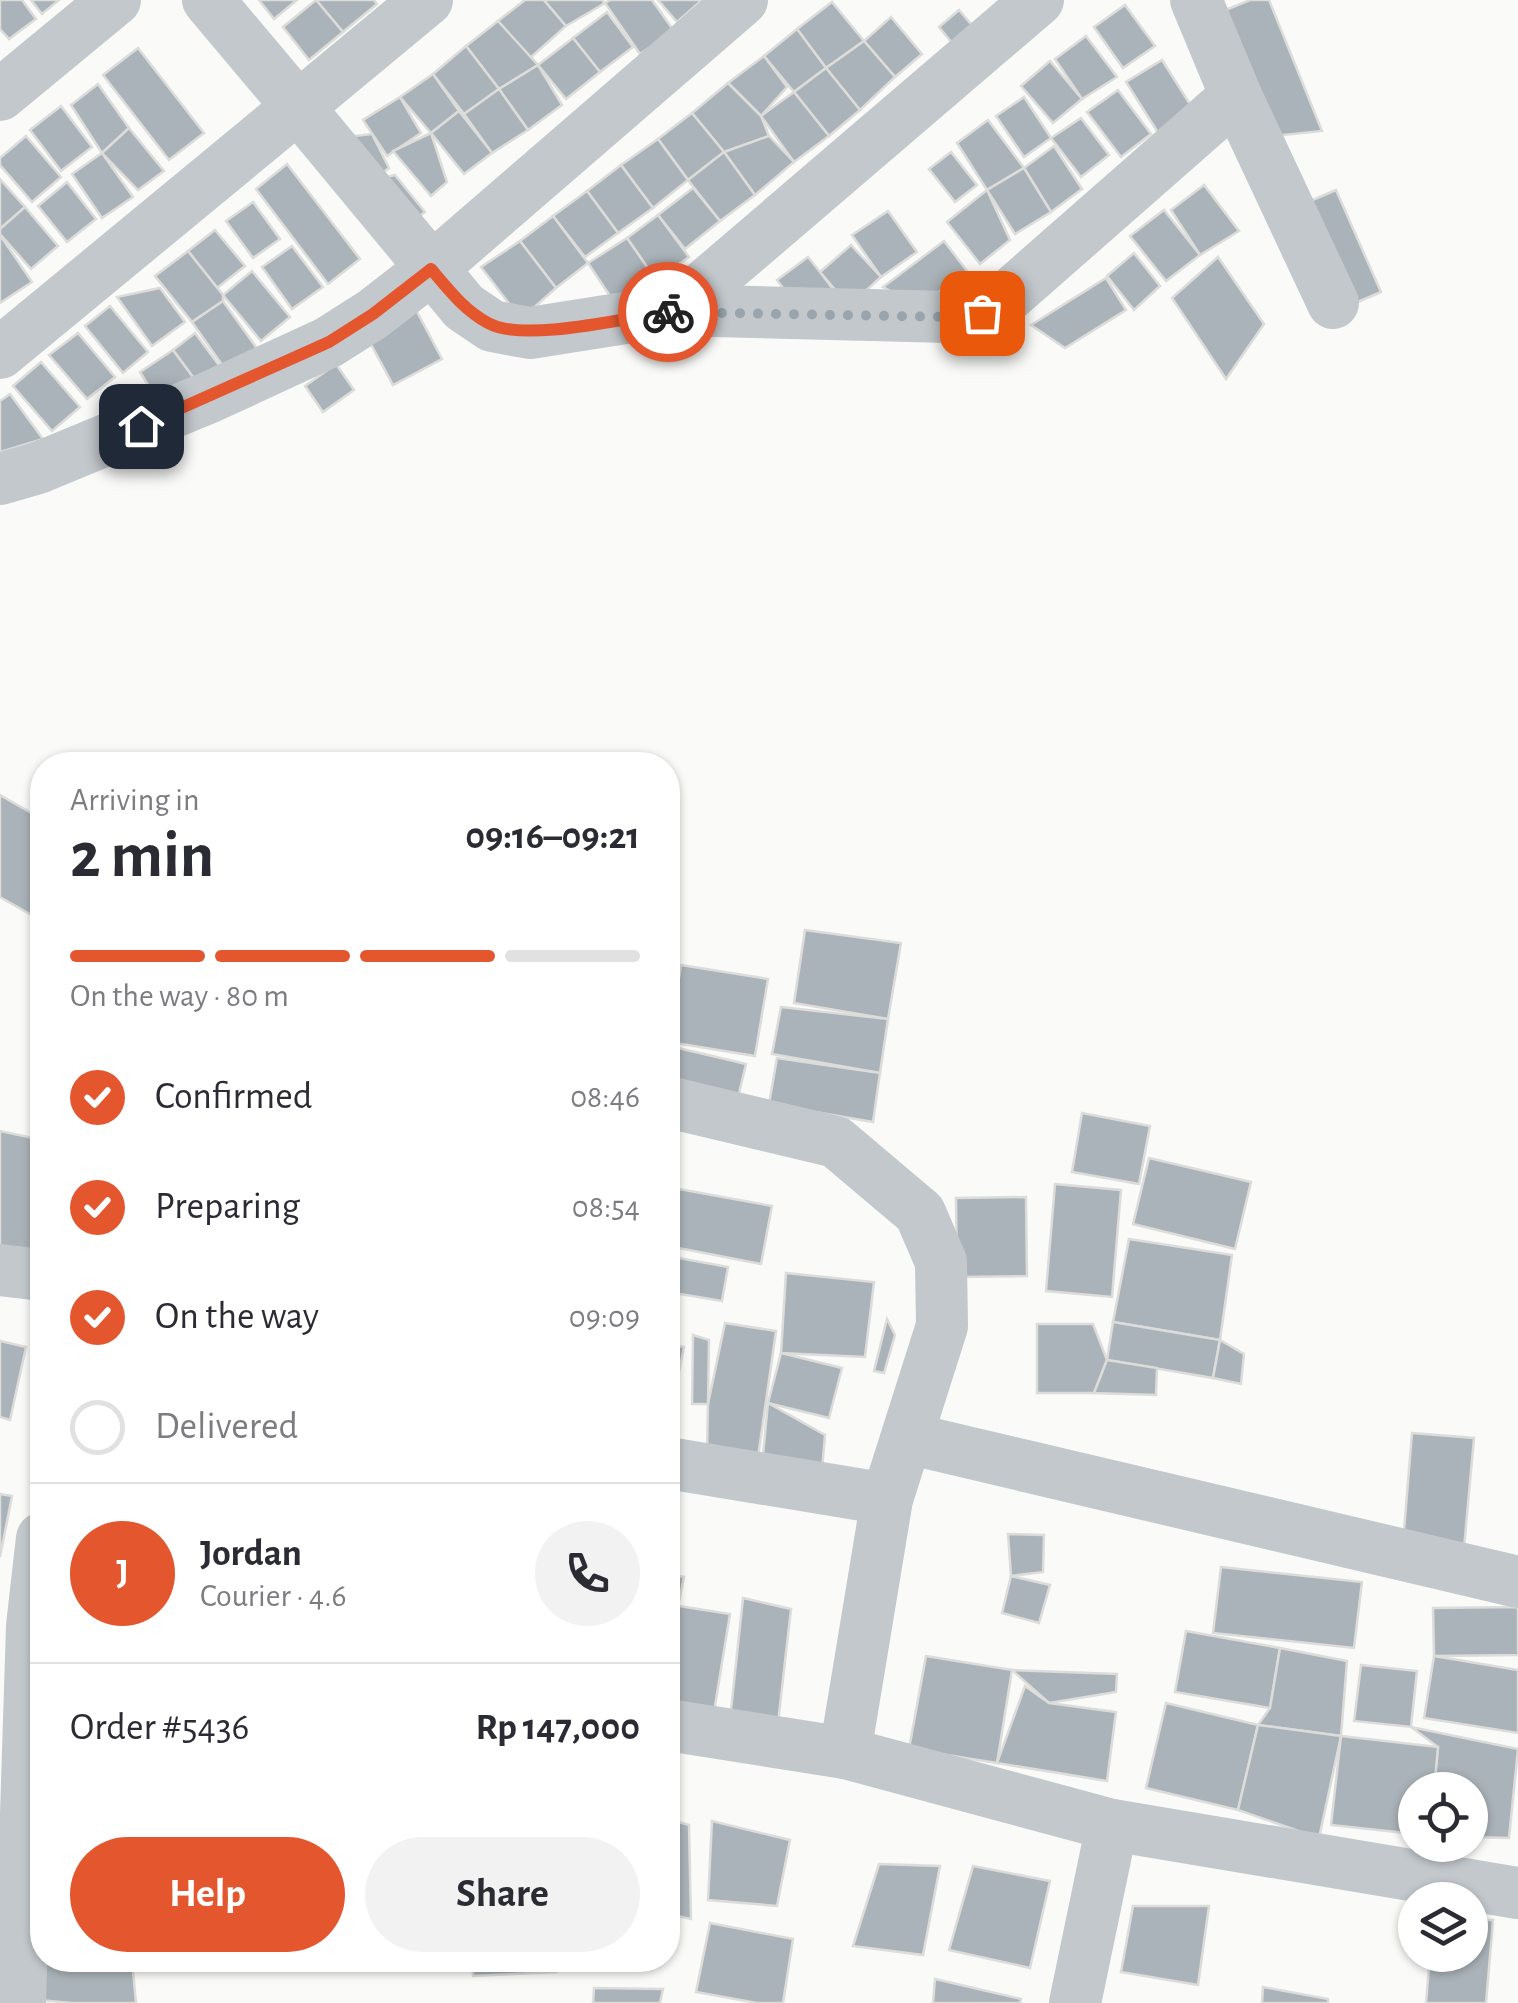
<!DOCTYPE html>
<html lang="en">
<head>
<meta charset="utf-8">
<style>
	body { margin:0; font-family:"Alegreya Sans",sans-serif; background:#f2f2f3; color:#2b2b33; height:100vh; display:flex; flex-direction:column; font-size:38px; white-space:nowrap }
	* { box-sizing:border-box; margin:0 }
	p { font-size:32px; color:#7c7c81 }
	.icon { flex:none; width:55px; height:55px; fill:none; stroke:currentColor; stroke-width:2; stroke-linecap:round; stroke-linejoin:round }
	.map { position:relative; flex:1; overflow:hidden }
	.panel { position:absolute; left:30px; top:752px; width:650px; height:1220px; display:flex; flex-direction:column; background:#fff; border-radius:40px; box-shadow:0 2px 8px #0004 }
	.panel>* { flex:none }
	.tools { position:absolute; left:1398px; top:1772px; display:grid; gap:20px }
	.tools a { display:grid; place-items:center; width:90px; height:90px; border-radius:50%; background:#fff; box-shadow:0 2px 8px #0004; font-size:50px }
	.pin { position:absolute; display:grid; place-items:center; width:85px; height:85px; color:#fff; margin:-42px; border-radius:20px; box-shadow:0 5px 15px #0006 }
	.courier { position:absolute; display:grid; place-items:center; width:100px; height:100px; margin:-50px; border:8px solid #e4572e; border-radius:50%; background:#fff; color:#222; box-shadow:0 2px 12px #0007 }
	.summary em { font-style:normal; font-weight:600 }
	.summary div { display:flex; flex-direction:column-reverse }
	.summary { display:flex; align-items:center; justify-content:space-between; height:170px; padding:0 40px }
	h1 { font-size:65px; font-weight:600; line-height:75px }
	.bar { display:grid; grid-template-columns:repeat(4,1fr); gap:15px 10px; align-content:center; height:120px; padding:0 40px }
	.bar i { height:12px; border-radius:8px; background:#e1e1e2 }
	.bar .current { background:#e4572e }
	.bar p { grid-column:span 4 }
	.line { display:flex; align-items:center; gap:25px; padding:0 40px; border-top:2px solid #e1e1e2 }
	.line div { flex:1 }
	.round { display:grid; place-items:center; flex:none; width:105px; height:105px; border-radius:52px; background:#f2f2f3 }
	ol { padding:0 40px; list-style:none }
	li { display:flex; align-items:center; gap:30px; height:110px }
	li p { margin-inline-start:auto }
	li .icon { padding:10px; border-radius:50%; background:#e4572e; color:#fff; stroke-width:4 }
	li:last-child { color:#7c7c81 }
	li i { width:55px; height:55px; border:5px solid #e1e1e2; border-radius:50% }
	.cta { display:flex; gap:20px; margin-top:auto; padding:20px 40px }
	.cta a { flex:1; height:115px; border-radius:60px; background:#e4572e; color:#fff; font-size:40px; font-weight:600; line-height:115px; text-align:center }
	.cta a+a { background:#f2f2f3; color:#2b2b33 }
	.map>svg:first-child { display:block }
	.building { fill:#aab3b9; stroke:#dcdcda; stroke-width:2.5 }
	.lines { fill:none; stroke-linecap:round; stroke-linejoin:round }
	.street { stroke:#c3c8cc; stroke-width:52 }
	.done { stroke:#99a4ac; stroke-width:10; stroke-dasharray:0 18 }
	.route { stroke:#e4572e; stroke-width:12 }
</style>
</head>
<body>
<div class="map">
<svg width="1518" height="2003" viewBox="0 0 1518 2003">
	<rect width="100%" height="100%" fill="#fafaf8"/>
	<g class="building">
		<path d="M0,0H22L36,19L9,39L0,29Z"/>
		<path d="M31,0H59L42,14Z"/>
		<path d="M259,0H297L274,19Z"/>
		<path d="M316,0H374L377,4L343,32Z"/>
		<path d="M316,0L343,32L309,60L283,27Z"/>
		<path d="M525,0H544L566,26L529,59L498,21Z"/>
		<path d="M544,0H602L605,3L566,26Z"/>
		<path d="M610,0H652L674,31L640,54L605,3Z"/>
		<path d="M658,0H702L677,22Z"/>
		<path d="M1250,0H1269L1322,131L1274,136L1223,11Z"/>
		<path d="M832,2L864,41L826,68L797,29Z"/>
		<path d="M1125,5L1155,46L1123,68L1094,27Z"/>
		<path d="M959,10L976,30L956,48L939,27Z"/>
		<path d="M607,12L633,47L600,72L573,38Z"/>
		<path d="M891,17L922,54L895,77L864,41Z"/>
		<path d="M498,21L538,65L499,89L466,46Z"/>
		<path d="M797,29L826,68L794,92L764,56Z"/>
		<path d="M1086,36L1117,77L1082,99L1055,59Z"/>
		<path d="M573,38L600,72L566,99L538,65Z"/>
		<path d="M864,41L895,77L860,110L826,68Z"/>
		<path d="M466,46L499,89L464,114L433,74Z"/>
		<path d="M138,48L204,133L169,160L103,75Z"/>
		<path d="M764,56L787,87L761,116L728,83Z"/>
		<path d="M1162,60L1200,120L1164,142L1126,82Z"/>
		<path d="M1050,61L1082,99L1053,123L1021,86Z"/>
		<path d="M538,65L562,105L528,130L499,89Z"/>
		<path d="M826,68L860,110L829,136L794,92Z"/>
		<path d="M433,74L459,111L431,133L400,97Z"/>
		<path d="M728,83L761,116L769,136L724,152L692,113Z"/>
		<path d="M98,84L129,128L102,153L71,105Z"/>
		<path d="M499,89L528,130L492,153L464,114Z"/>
		<path d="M1118,90L1151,134L1121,157L1087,112Z"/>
		<path d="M794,92L829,136L794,162L761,116Z"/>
		<path d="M400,97L421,133L387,156L363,120Z"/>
		<path d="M1024,97L1051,138L1024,157L996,116Z"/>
		<path d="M61,106L92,147L61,171L30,130Z"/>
		<path d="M459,111L492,153L464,174L431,133Z"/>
		<path d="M692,113L724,152L688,180L658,139Z"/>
		<path d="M1081,118L1109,155L1081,177L1051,138Z"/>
		<path d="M988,120L1024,168L987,190L957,143Z"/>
		<path d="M129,128L164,171L138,190L102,153Z"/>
		<path d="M431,133L447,182L431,196L393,151Z"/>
		<path d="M372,134L389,168L371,181L336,138Z"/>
		<path d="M26,136L61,177L32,202L0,165V158Z"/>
		<path d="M769,136L794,162L755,195L724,152Z"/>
		<path d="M658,139L688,180L653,208L621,165Z"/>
		<path d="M1054,146L1082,189L1051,212L1024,168Z"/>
		<path d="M724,152L755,195L720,221L688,180Z"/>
		<path d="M951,152L977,185L955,202L929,169Z"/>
		<path d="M102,153L133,197L102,218L72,174Z"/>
		<path d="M287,164L360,259L328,284L256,189Z"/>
		<path d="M621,165L653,208L618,233L587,191Z"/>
		<path d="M1024,168L1051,212L1015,234L987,190Z"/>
		<path d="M395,175L425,212L406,226L371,181Z"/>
		<path d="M0,179L25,207L0,229Z"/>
		<path d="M67,182L96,219L67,242L38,206Z"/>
		<path d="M1204,185L1239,231L1200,255L1171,210Z"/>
		<path d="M693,188L720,221L685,249L658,215Z"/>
		<path d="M987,190L1010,240L980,264L947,222Z"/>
		<path d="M1336,190L1381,292L1346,307L1301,205Z"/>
		<path d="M587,191L618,233L585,257L553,216Z"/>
		<path d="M253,202L280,239L253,258L226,221Z"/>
		<path d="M25,207L58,246L31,269L0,234V229Z"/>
		<path d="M1164,210L1200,255L1166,281L1130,236Z"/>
		<path d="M888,211L917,252L881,277L852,235Z"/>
		<path d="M658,215L689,257L656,280L627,238Z"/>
		<path d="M553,216L588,263L556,288L520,241Z"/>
		<path d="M215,230L245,266L217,288L188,251Z"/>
		<path d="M0,235L32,282L0,303Z"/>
		<path d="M627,238L656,280L618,308L588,263Z"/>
		<path d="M520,241L556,288L521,319L481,267Z"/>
		<path d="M944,241L967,271L920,306L883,287Z"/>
		<path d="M851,245L881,277L849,306L820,272Z"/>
		<path d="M292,246L323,287L292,309L262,267Z"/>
		<path d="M188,251L223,295V301L192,322L155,276Z"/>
		<path d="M1134,253L1160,286L1134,310L1107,276Z"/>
		<path d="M808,257L820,272L839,297L796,305L777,280Z"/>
		<path d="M1218,257L1264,324L1226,379L1172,298Z"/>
		<path d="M252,271L290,317L261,341L223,295Z"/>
		<path d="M1106,278L1126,310L1065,348L1031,325Z"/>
		<path d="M160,288L185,322L152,346L117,297Z"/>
		<path d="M223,301L258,350L227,372L192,322Z"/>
		<path d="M110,306L148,352L123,373L85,326Z"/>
		<path d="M415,308L442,359L393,385L366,335Z"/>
		<path d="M78,333L115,377L87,399L49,355Z"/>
		<path d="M195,333L221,368L198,384L173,350Z"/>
		<path d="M173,350L198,384L162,407L140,372Z"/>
		<path d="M41,362L80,407L52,431L13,386Z"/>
		<path d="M336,364L354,390L323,412L305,386Z"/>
		<path d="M10,394L43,439L0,452V401Z"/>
		<path d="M0,795L42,819V921L0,897Z"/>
		<path d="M805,930L901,943L888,1019L794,1003Z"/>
		<path d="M681,965L768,979L755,1056L669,1042Z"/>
		<path d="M781,1007L888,1019L880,1073L772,1054Z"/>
		<path d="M674,1047L746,1064L736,1106L668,1090V1072Z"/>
		<path d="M777,1058L880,1073L873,1122L769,1104Z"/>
		<path d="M1082,1113L1150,1126L1139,1184L1072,1172Z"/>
		<path d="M0,1131L42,1140V1264L0,1255Z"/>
		<path d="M1149,1158L1251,1182L1235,1249L1133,1224Z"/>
		<path d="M1055,1184L1121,1190L1112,1297L1046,1291Z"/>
		<path d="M668,1187L772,1206L761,1264L668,1246Z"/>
		<path d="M1026,1197L1027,1276L957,1277L956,1198Z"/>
		<path d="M1129,1239L1232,1255L1220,1340L1113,1322Z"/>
		<path d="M668,1256L728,1267L722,1301L668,1292Z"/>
		<path d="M786,1273L874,1282L865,1357L781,1353Z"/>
		<path d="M887,1319L895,1335L884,1373L874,1371Z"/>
		<path d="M1113,1322L1220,1340L1213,1378L1107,1360Z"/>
		<path d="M725,1323L776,1331L758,1457L707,1450L708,1404Z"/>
		<path d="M1037,1324H1093L1107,1360L1094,1393H1037Z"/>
		<path d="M693,1335L709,1340L708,1404H692Z"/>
		<path d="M1220,1340L1244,1354L1241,1384L1213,1378Z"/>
		<path d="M0,1341L26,1347L10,1420L0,1417Z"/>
		<path d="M668,1344L684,1347L668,1427Z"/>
		<path d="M781,1353L842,1368L829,1418L768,1403Z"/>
		<path d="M1107,1360L1157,1368L1156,1395L1094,1393Z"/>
		<path d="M768,1403L825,1435L821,1482L761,1476Z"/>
		<path d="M1412,1433L1474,1438L1464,1548L1403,1543Z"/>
		<path d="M0,1494L12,1496L0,1557Z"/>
		<path d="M1008,1534L1044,1535L1043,1572L1011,1576Z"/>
		<path d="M1221,1567L1362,1582L1354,1648L1213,1633Z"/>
		<path d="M668,1574L684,1577L668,1655Z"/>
		<path d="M1011,1576L1050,1585L1039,1623L1002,1613Z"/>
		<path d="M743,1598L791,1609L778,1723L730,1719Z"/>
		<path d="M679,1606L730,1614L714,1712L668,1705V1673Z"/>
		<path d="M1518,1607V1655L1434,1656L1433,1608Z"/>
		<path d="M1186,1631L1280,1648L1270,1708L1175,1692Z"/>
		<path d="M1280,1648L1347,1661L1341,1736L1258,1725L1270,1708Z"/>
		<path d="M926,1656L1012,1670L997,1763L909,1749Z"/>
		<path d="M1434,1656L1518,1670V1733L1424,1718Z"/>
		<path d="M1361,1665L1417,1671L1411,1727L1354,1721Z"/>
		<path d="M1012,1670L1117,1674L1116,1692L1049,1703Z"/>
		<path d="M1025,1686L1049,1703L1116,1712L1107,1781L997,1763Z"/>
		<path d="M1166,1703L1258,1725L1238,1810L1146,1788Z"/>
		<path d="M1258,1725L1341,1736L1319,1838L1238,1810Z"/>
		<path d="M1411,1727L1518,1749L1509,1838L1470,1837V1790H1434L1438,1747Z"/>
		<path d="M1341,1736L1438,1747L1434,1790H1415V1834L1331,1825Z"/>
		<path d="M668,1819L689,1825L691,1919L668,1914Z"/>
		<path d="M712,1821L790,1840L777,1906L708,1900Z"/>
		<path d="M879,1864L940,1866L923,1955L853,1946Z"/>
		<path d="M973,1866L1050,1881L1030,1968L949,1950Z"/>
		<path d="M1133,1906H1209L1198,1985L1121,1972Z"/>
		<path d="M1470,1920H1493L1486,2003H1426L1430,1955H1470Z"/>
		<path d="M710,1923L793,1939L783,2003H757L696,1992Z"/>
		<path d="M42,1960H132L136,2003H72L27,1999Z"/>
		<path d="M256,1960H291L292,1967Z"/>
		<path d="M472,1960H556V1972L473,1976Z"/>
		<path d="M935,1979L1021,1999L1020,2003H933Z"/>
		<path d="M1263,1987L1328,1999V2003H1262Z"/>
		<path d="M594,1988L663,1989L660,2003H593Z"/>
	</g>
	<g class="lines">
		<g class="street">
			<path d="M208,0L298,107L427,0"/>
			<path d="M1196,0L1236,96L1333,303"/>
			<path d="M0,95L115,0"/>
			<path d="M676,310L1038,0"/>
			<path d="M0,353L298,107L464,307L492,326L530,333L676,310L948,317L982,313L1006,298L1236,96"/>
			<path d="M0,479L38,468L210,397L329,342L373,314L431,269L742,0"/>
			<path d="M668,1102L836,1142L920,1213L941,1262L942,1326L887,1499L845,1753"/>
			<path d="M0,1270L42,1275"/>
			<path d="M907,1438L1518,1582"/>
			<path d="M668,1463L887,1499"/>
			<path d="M668,1725L845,1753L1112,1825L1518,1893"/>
			<path d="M20,2003L32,1626L42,1538"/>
			<path d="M1075,2003L1112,1825"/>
		</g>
	</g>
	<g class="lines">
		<path class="done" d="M668,312L948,317L982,313"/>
		<path class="route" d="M141,426L329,342L373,314L431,269C448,289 464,310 488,323C524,343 625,318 668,312"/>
	</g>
</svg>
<div class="tools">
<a><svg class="icon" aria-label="locate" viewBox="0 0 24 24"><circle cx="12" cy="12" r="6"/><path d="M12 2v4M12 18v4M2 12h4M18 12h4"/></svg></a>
<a><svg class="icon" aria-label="layers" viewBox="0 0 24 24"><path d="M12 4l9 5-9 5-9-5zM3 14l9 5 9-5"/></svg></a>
</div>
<div class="pin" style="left:982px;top:313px;background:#ea580c"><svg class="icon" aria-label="bag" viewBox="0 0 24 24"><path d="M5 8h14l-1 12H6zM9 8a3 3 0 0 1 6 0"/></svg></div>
<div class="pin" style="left:141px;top:426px;background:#1f2937"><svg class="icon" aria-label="home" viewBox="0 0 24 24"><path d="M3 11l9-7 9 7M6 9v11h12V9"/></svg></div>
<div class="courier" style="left:668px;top:312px"><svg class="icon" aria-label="bike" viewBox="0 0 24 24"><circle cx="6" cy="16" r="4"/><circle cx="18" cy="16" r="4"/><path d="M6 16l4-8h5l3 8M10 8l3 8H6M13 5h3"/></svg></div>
<section class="panel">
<div class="summary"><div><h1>2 min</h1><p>Arriving in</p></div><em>09:16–09:21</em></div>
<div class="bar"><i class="current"></i><i class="current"></i><i class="current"></i><i></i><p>On the way · 80 m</p></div>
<ol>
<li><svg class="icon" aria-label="check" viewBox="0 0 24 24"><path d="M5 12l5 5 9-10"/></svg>Confirmed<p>08:46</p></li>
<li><svg class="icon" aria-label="check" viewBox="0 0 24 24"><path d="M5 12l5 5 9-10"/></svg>Preparing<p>08:54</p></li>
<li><svg class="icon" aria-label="check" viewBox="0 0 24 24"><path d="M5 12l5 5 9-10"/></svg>On the way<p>09:09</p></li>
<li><i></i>Delivered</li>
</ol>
<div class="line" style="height:180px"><b class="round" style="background:#e4572e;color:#fff">J</b><div><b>Jordan</b><p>Courier · 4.6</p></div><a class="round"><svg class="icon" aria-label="phone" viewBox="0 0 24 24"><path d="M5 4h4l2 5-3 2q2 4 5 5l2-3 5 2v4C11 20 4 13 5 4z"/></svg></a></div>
<div class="line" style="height:130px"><div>Order #5436</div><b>Rp 147,000</b></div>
<div class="cta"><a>Help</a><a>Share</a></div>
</section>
</div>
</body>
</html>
